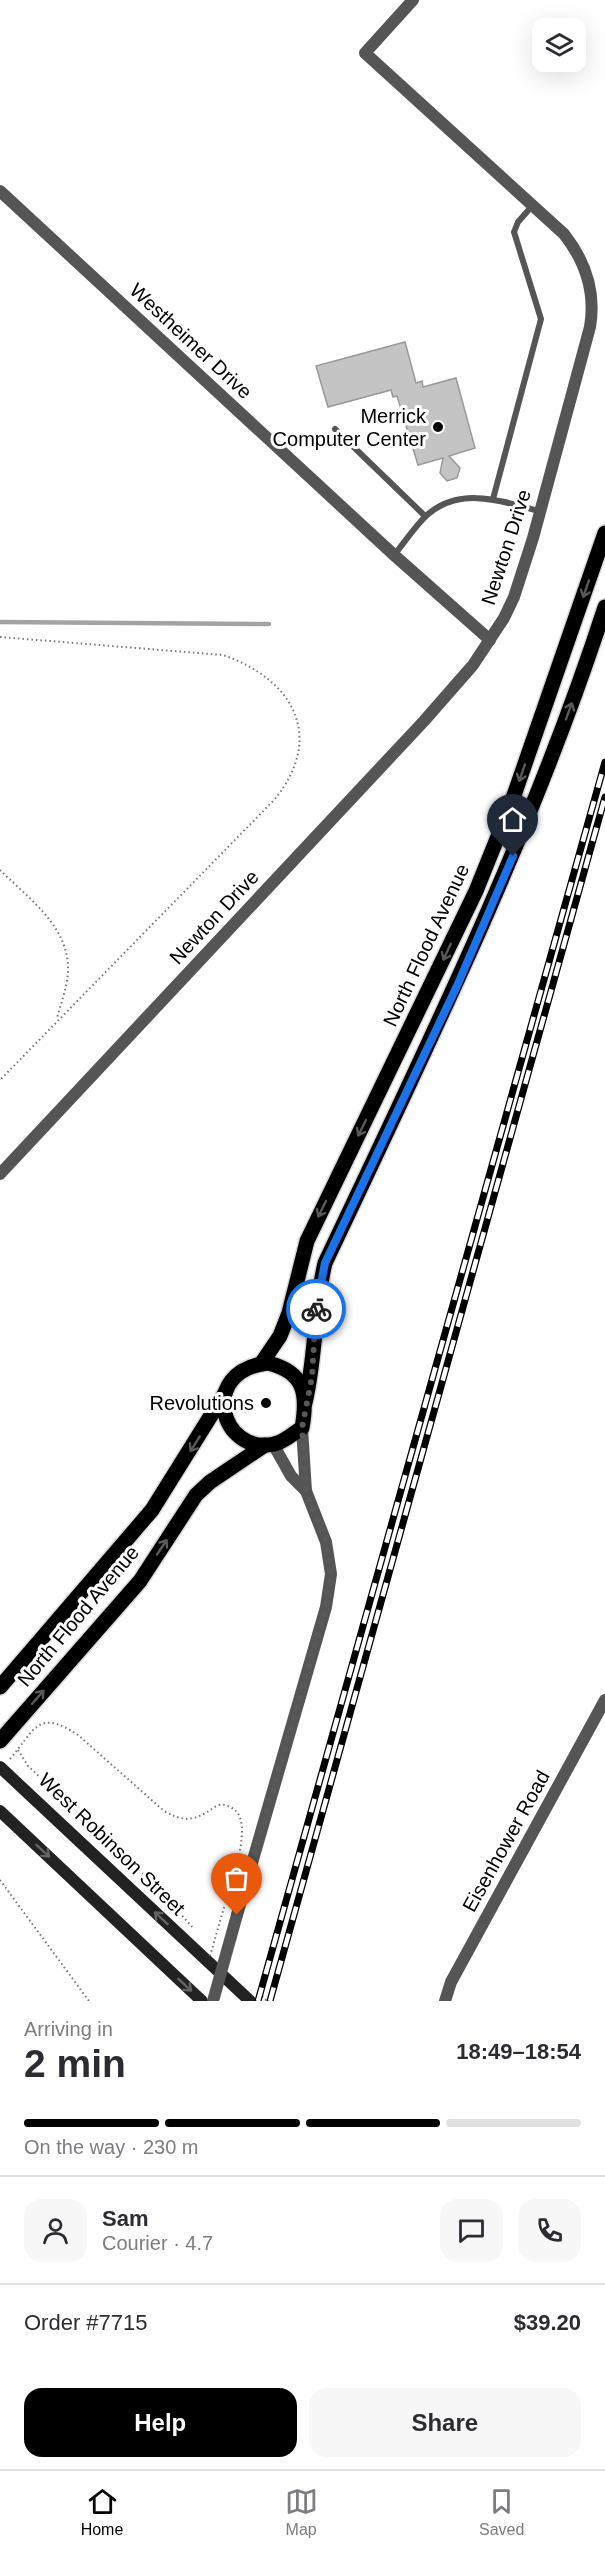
<!DOCTYPE html>
<html lang="en">
<head>
<meta charset="utf-8">
<style>
	body { margin:0; font-family:Arial,sans-serif; background:#f7f7f7; color:#2b2b33; height:100vh; display:flex; flex-direction:column; font-size:22px; white-space:nowrap }
	* { box-sizing:border-box; margin:0 }
	p { font-size:20px; color:#7c7c81 }
	.icon { flex:none; width:33px; height:33px; fill:none; stroke:currentColor; stroke-width:2; stroke-linecap:round; stroke-linejoin:round }
	.map { position:relative; height:2001px; overflow:hidden }
	.drawer { display:flex; flex-direction:column; background:#fff; flex:1 }
	.drawer>* { flex:none }
	.controls { position:absolute; left:532px; top:18px; display:grid; gap:12px }
	.controls a { display:grid; place-items:center; width:54px; height:54px; border-radius:12px; background:#fff; box-shadow:0 6px 24px #0002; font-size:30px }
	.pin { position:absolute; display:grid; place-items:center; width:51px; height:51px; color:#fff; margin:-62px -26px; border-radius:50% 50% 50% 0; rotate:-45deg; box-shadow:0 0 6px #0007 }
	.pin .icon { rotate:45deg }
	.courier { position:absolute; display:grid; place-items:center; width:60px; height:60px; margin:-30px; border:4px solid #1a73e8; border-radius:50%; background:#fff; color:#222; box-shadow:0 2px 8px #0007 }
	.summary em { font-style:normal; font-weight:700 }
	.summary div { display:flex; flex-direction:column-reverse }
	.summary { display:flex; align-items:center; justify-content:space-between; height:102px; padding:0 24px }
	h1 { font-size:39px; font-weight:700; line-height:45px }
	.bar { display:grid; grid-template-columns:repeat(4,1fr); gap:9px 6px; align-content:center; height:72px; padding:0 24px }
	.bar i { height:8px; border-radius:4px; background:#e1e1e2 }
	.bar .on { background:#000 }
	.bar p { grid-column:span 4 }
	.line { display:flex; align-items:center; gap:15px; padding:0 24px; border-top:2px solid #e1e1e2 }
	.line div { flex:1 }
	.round { display:grid; place-items:center; flex:none; width:63px; height:63px; border-radius:18px; background:#f7f7f7 }
	.cta { display:flex; gap:12px; margin-top:auto; padding:12px 24px }
	.cta a { flex:1; height:69px; border-radius:18px; background:#000; color:#fff; font-size:24px; font-weight:700; line-height:69px; text-align:center }
	.cta a+a { background:#f7f7f7; color:#2b2b33 }
	.tab-bar { display:flex; justify-content:space-around; align-items:center; height:84px; border-top:2px solid #e1e1e2; background:#fff; font-size:16px; color:#7c7c81 }
	.tab-bar a { display:grid; justify-items:center; gap:3px }
	.tab-bar .on { color:#000 }
	.map>svg:first-child { display:block }
	.lines { fill:none; stroke-linecap:round; stroke-linejoin:round }
	.stream { stroke:#a3a3a3; stroke-width:4.5 }
	.building { fill:#c4c4c4; stroke:#999; stroke-width:1.5 }
	.primary-casing { stroke:#dbdbdb; stroke-width:18 }
	.path { stroke:#777; stroke-width:2; stroke-dasharray:1.5 3; stroke-linecap:butt }
	.service { stroke:#555; stroke-width:6 }
	.minor { stroke:#555; stroke-width:12 }
	.secondary { stroke:#222; stroke-width:12 }
	.primary { stroke:#000; stroke-width:15 }
	.rail-casing { stroke:#000; stroke-width:7 }
	.rail { stroke:#fff; stroke-width:4.5; stroke-dasharray:14; stroke-linecap:butt }
	.path-bridge { stroke:#777; stroke-width:2; stroke-dasharray:1.5 3; stroke-linecap:butt }
	.minor-bridge { stroke:#555; stroke-width:12 }
	.oneway { stroke:#595959 }
	.oneway2 { stroke:#646464 }
	.done { stroke:#595959; stroke-width:6; stroke-dasharray:0 10.8 }
	.route { stroke:#1a73e8; stroke-width:8 }
	.poi-dot { fill:#000; stroke:#fff; stroke-width:2 }
	.labels { text-anchor:middle; dominant-baseline:central; stroke-width:6; stroke-linejoin:round; paint-order:stroke }
	.street-label { font-size:20px; fill:#000; stroke:#fff }
	.poi-label { font-size:20px; fill:#000; stroke:#fff; text-anchor:end }
</style>
</head>
<body>
<div class="map">
<svg width="605" height="2001" viewBox="0 0 605 2001">
	<rect width="100%" height="100%" fill="#fff"/>
	<g class="lines">
		<path class="stream" d="M0,622L269,624"/>
	</g>
	<path class="building" d="M405,342L416,383L422,381L423,387L456,378L475,448L449,456L460,468L457,478L447,481L440,473L443,458L418,465L397,396L393,397L391,390L328,407L316,366Z"/>
	<g class="lines">
		<defs>
			<g id="primary">
				<path d="M268,1363C305,1372 308,1394 302,1428C293,1433 285,1442 274,1444C221,1456 197,1371 268,1363Z"/>
				<path d="M261,1364L280,1336L289,1313L307,1241L476,891L511,804L605,533"/>
				<path d="M305,1403C316,1357 314,1309 325,1263C427,1047 531,835 605,607"/>
				<path d="M0,1687L152,1510L225,1393"/>
				<path d="M0,1741L140,1581L196,1495L210,1482L265,1445"/>
			</g>
		</defs>
		<use href="#primary" class="primary-casing"/>
		<g class="path">
			<path d="M0,637L223,655C292,679 326,735 275,799L0,1080"/>
			<path d="M0,870C29,899 70,927 68,972C67,987 61,1004 57,1018"/>
			<path d="M18,1750L28,1766L154,1884L194,1929"/>
			<path d="M10,1759C35,1730 37,1708 78,1735L164,1811C180,1820 191,1822 207,1812C211,1810 215,1806 219,1805C224,1804 228,1806 232,1808C256,1821 230,1883 225,1904"/>
			<path d="M0,1880L89,2001"/>
			<path d="M262,1996L267,2001"/>
		</g>
		<g class="service">
			<path d="M335,429L425,516"/>
			<path d="M493,499L541,319L514,232L518,222L533,205"/>
			<path d="M394,555C405,542 415,526 427,515C460,486 502,501 539,511"/>
		</g>
		<g class="minor">
			<path d="M0,191L394,555L490,640"/>
			<path d="M0,1174L424,721L473,665L504,618L514,597L533,538L590,327C596,292 586,262 564,234L365,53L413,0"/>
			<path d="M273,1444L291,1476L306,1491L302,1428"/>
			<path d="M237,1915L326,1607L331,1574L326,1542L306,1491"/>
			<path d="M445,2001L451,1982L605,1700"/>
		</g>
		<g class="secondary">
			<path d="M0,1767L250,2001"/>
			<path d="M0,1811L202,2001"/>
		</g>
		<use href="#primary" class="primary"/>
		<defs>
			<g id="rail">
				<path d="M258,2001L605,762"/>
				<path d="M270,2001L605,797"/>
			</g>
		</defs>
		<use href="#rail" class="rail-casing"/>
		<use href="#rail" class="rail"/>
		<path class="path-bridge" d="M210,1956L225,1904"/>
		<path class="minor-bridge" d="M213,2001L237,1915"/>
	</g>
	<defs><path id="oneway-shaft" d="M-6 0H5M1.5-3L5.5 0L1.5 3" fill="none" stroke-width="1.6" stroke-linecap="round" stroke-linejoin="round" transform="scale(1.5)"/></defs>
	<g class="oneway">
		<use href="#oneway-shaft" transform="translate(586 589) rotate(109)"/>
		<use href="#oneway-shaft" transform="translate(569 711) rotate(-70)"/>
		<use href="#oneway-shaft" transform="translate(522 773) rotate(109)"/>
		<use href="#oneway-shaft" transform="translate(447 952) rotate(115)"/>
		<use href="#oneway-shaft" transform="translate(362 1128) rotate(116)"/>
		<use href="#oneway-shaft" transform="translate(322 1209) rotate(116)"/>
		<use href="#oneway-shaft" transform="translate(195 1444) rotate(122)"/>
		<use href="#oneway-shaft" transform="translate(162 1547) rotate(-56)"/>
		<use href="#oneway-shaft" transform="translate(38 1697) rotate(-49)"/>
	</g>
	<g class="oneway2">
		<use href="#oneway-shaft" transform="translate(43 1851) rotate(43)"/>
		<use href="#oneway-shaft" transform="translate(161 1918) rotate(-137)"/>
		<use href="#oneway-shaft" transform="translate(185 1985) rotate(43)"/>
	</g>
	<g class="lines">
		<path class="done" d="M237,1915L326,1607L331,1574L326,1542L306,1491L302,1428L312,1377L316,1309"/>
		<path class="route" d="M316,1309L325,1263L457,986L513,856"/>
	</g>
	<g class="poi-dot">
		<circle cx="438" cy="427" r="6"/>
		<circle cx="266" cy="1403" r="6"/>
	</g>
	<g class="labels">
		<g class="street-label">
			<text transform="translate(191 341) rotate(43)">Westheimer Drive</text>
			<text transform="translate(506 547) rotate(-72)">Newton Drive</text>
			<text transform="translate(214 917) rotate(-47)">Newton Drive</text>
			<text transform="translate(426 945) rotate(-65)">North Flood Avenue</text>
			<text transform="translate(78 1616) rotate(-50)">North Flood Avenue</text>
			<text transform="translate(506 1841) rotate(-61)">Eisenhower Road</text>
			<text transform="translate(112 1844) rotate(44)">West Robinson Street</text>
		</g>
		<g class="poi-label">
			<text x="426" y="416">Merrick<tspan x="426" dy="23">Computer Center</tspan></text>
			<text x="254" y="1403">Revolutions</text>
		</g>
	</g>
</svg>
<div class="controls">
<a><svg class="icon" aria-label="layers" viewBox="0 0 24 24"><path d="M12 4l9 5-9 5-9-5zM3 14l9 5 9-5"/></svg></a>
</div>
<div class="pin" style="left:237px;top:1915px;background:#ea580c"><svg class="icon" aria-label="bag" viewBox="0 0 24 24"><path d="M5 8h14l-1 12H6zM9 8a3 3 0 0 1 6 0"/></svg></div>
<div class="pin" style="left:513px;top:856px;background:#1f2937"><svg class="icon" aria-label="home" viewBox="0 0 24 24"><path d="M3 11l9-7 9 7M6 9v11h12V9"/></svg></div>
<div class="courier" style="left:316px;top:1309px"><svg class="icon" aria-label="bike" viewBox="0 0 24 24"><circle cx="6" cy="16" r="4"/><circle cx="18" cy="16" r="4"/><path d="M6 16l4-8h5l3 8M10 8l3 8H6M13 5h3"/></svg></div>
</div>
<section class="drawer">
<div class="summary"><div><h1>2 min</h1><p>Arriving in</p></div><em>18:49–18:54</em></div>
<div class="bar"><i class="on"></i><i class="on"></i><i class="on"></i><i></i><p>On the way · 230 m</p></div>
<div class="line" style="height:108px"><a class="round"><svg class="icon" aria-label="person" viewBox="0 0 24 24"><circle cx="12" cy="8" r="4"/><path d="M4 21q1-7 8-7t8 7"/></svg></a><div><b>Sam</b><p>Courier · 4.7</p></div><a class="round"><svg class="icon" aria-label="chat" viewBox="0 0 24 24"><path d="M4 5h16v11H9l-5 4z"/></svg></a><a class="round"><svg class="icon" aria-label="phone" viewBox="0 0 24 24"><path d="M5 4h4l2 5-3 2q2 4 5 5l2-3 5 2v4C11 20 4 13 5 4z"/></svg></a></div>
<div class="line" style="height:78px"><div>Order #7715</div><b>$39.20</b></div>
<div class="cta"><a>Help</a><a>Share</a></div>
</section>
<nav class="tab-bar">
<a class="on"><svg class="icon" aria-label="home" viewBox="0 0 24 24"><path d="M3 11l9-7 9 7M6 9v11h12V9"/></svg>Home</a>
<a><svg class="icon" aria-label="map" viewBox="0 0 24 24"><path d="M3 6l6-2 6 2 6-2v14l-6 2-6-2-6 2zM9 4v14M15 6v14"/></svg>Map</a>
<a><svg class="icon" aria-label="saved" viewBox="0 0 24 24"><path d="M7 4h10v16l-5-4-5 4z"/></svg>Saved</a>
</nav>
</body>
</html>
